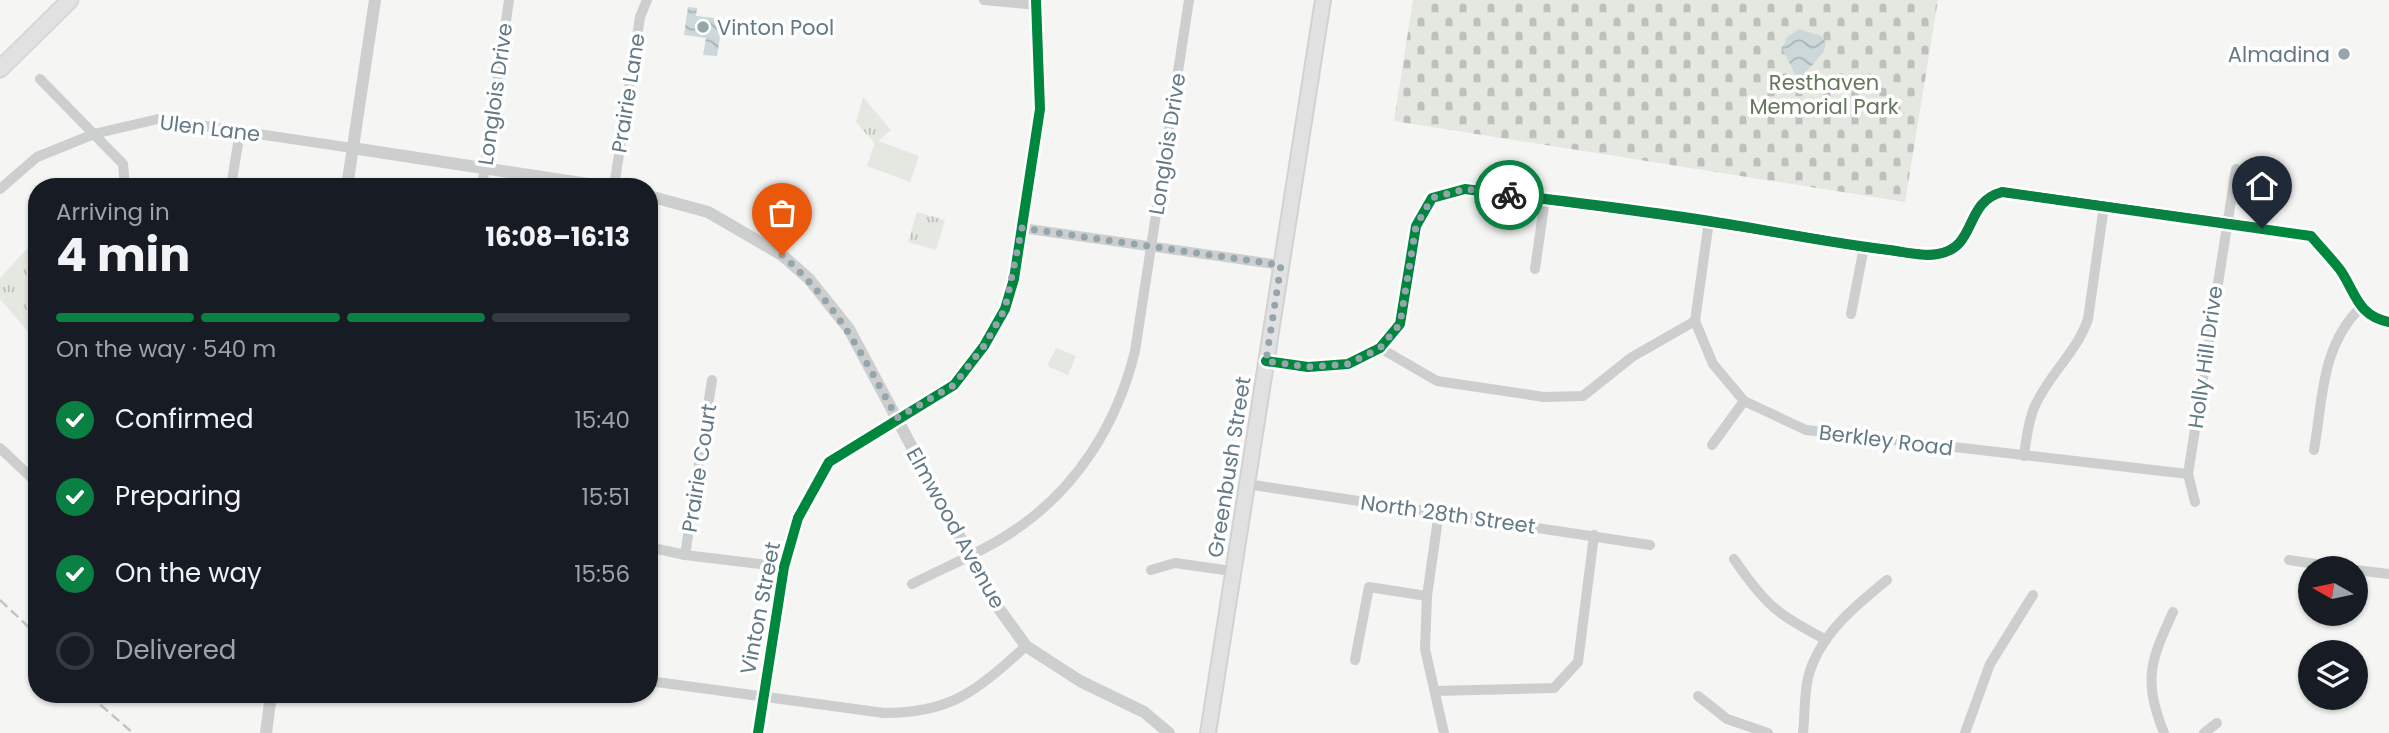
<!DOCTYPE html>
<html lang="en">
<head>
<meta charset="utf-8">
<style>
	body { margin:0; font-family:Poppins,sans-serif; background:#20242c; color:#f1f3f6; height:100vh; display:flex; flex-direction:column; font-size:26px; white-space:nowrap }
	* { box-sizing:border-box; margin:0 }
	p { font-size:23px; color:#9ea1a6 }
	.icon { flex:none; width:38px; height:38px; fill:none; stroke:currentColor; stroke-width:2; stroke-linecap:round; stroke-linejoin:round }
	.map { position:relative; flex:1; overflow:hidden }
	.details { position:absolute; left:28px; top:178px; width:630px; height:525px; display:flex; flex-direction:column; background:#171b24; border-radius:28px; box-shadow:0 2px 5px #0004 }
	.details>* { flex:none }
	.needle { width:46px; rotate:279deg }
	.buttons { position:absolute; left:2298px; top:556px; display:grid; gap:14px }
	.buttons a { display:grid; place-items:center; width:70px; height:70px; border-radius:50%; background:#171b24; box-shadow:0 2px 5px #0004; font-size:35px }
	.pin { position:absolute; display:grid; place-items:center; width:60px; height:60px; color:#fff; margin:-72px -30px; border-radius:50% 50% 50% 0; rotate:-45deg; box-shadow:0 0 7px #0007 }
	.pin .icon { rotate:45deg }
	.courier { position:absolute; display:grid; place-items:center; width:70px; height:70px; margin:-35px; border:5px solid #0b8043; border-radius:50%; background:#fff; color:#222; box-shadow:0 2px 9px #0007 }
	.headline em { font-style:normal; font-weight:700 }
	.headline div { display:flex; flex-direction:column-reverse }
	.headline { display:flex; align-items:center; justify-content:space-between; height:119px; padding:0 28px }
	h1 { font-size:46px; font-weight:700; line-height:52px }
	.bar { display:grid; grid-template-columns:repeat(4,1fr); gap:10px 7px; align-content:center; height:84px; padding:0 28px }
	.bar i { height:9px; border-radius:5px; background:#363941 }
	.bar .active { background:#0b8043 }
	.bar p { grid-column:span 4 }
	ol { padding:0 28px; list-style:none }
	li { display:flex; align-items:center; gap:21px; height:77px }
	li p { margin-inline-start:auto }
	li .icon { padding:7px; border-radius:50%; background:#0b8043; color:#fff; stroke-width:4 }
	li:last-child { color:#9ea1a6 }
	li i { width:38px; height:38px; border:4px solid #363941; border-radius:50% }
	.map>svg:first-child { display:block }
	.green { fill:#e5e8e1 }
	.cemetery { fill:url(#cemetery-stones) }
	.park { fill:url(#park-tufts) }
	.water { fill:url(#water-waves) }
	.lines { fill:none; stroke-linecap:round; stroke-linejoin:round }
	.secondary-casing { stroke:#d1d3d3; stroke-width:18 }
	.primary-casing { stroke:#d2d3d2; stroke-width:19 }
	.minor { stroke:#cdcece; stroke-width:10 }
	.tertiary { stroke:#cdcece; stroke-width:12 }
	.secondary { stroke:#e1e1e1; stroke-width:14 }
	.primary { stroke:#e1e1e1; stroke-width:16 }
	.rail { stroke:#c2c4c5; stroke-width:2.5; stroke-dasharray:10 5; stroke-linecap:butt }
	.cycleway-casing { stroke:#fff; stroke-width:15 }
	.cycleway { stroke:#00873e; stroke-width:10 }
	.done { stroke:#95a5ac; stroke-width:7; stroke-dasharray:0 12.6 }
	.route { stroke:#0b8043; stroke-width:9 }
	.poi-dot { fill:#95a5ac; stroke:#fff; stroke-width:2.5 }
	.labels { text-anchor:middle; dominant-baseline:central; stroke-width:7; stroke-linejoin:round; paint-order:stroke }
	.poi-label { font-size:21px; fill:#627a86; stroke:#fff; text-anchor:start }
	.park-label { font-size:21px; fill:#66785d; stroke:#fff }
	.street-label { font-size:21px; fill:#627a86; stroke:#fff }
</style>
</head>
<body>
<div class="map">
<svg width="2389" height="733" viewBox="0 0 2389 733">
	<defs>
		<pattern id="cemetery-stones" width="16" height="16" patternUnits="userSpaceOnUse" patternTransform="scale(1.75)"><rect width="16" height="16" fill="#e5e8e1"/><path d="M2 7V4a2 2 0 0 1 4 0v3zM10 15v-3a2 2 0 0 1 4 0v3z" fill="#bdc1bc"/></pattern>
		<pattern id="park-tufts" width="24" height="20" patternUnits="userSpaceOnUse" patternTransform="scale(1.75)"><rect width="24" height="20" fill="#e5e8e1"/><path d="M3 7l-1-3M5 7V3M7 7l1-3M15 17l-1-3M17 17v-4M19 17l1-3" fill="none" stroke="#bdc1bc"/></pattern>
		<pattern id="water-waves" width="16" height="10" patternUnits="userSpaceOnUse" patternTransform="scale(1.75)"><rect width="16" height="10" fill="#ccd8d9"/><path d="M0 5q4-4 8 0t8 0" fill="none" stroke="#a9b4b6"/></pattern>
	</defs>
	<rect width="100%" height="100%" fill="#f5f5f3"/>
	<g class="green">
		<path d="M876,140L919,156L910,182L867,166Z"/>
		<path d="M1056,348L1076,356L1068,375L1047,366Z"/>
	</g>
	<path class="cemetery" d="M1413,0H1938L1905,202L1394,121Z"/>
	<g class="park">
		<path d="M863,97L891,130L875,144L856,122Z"/>
		<path d="M917,212L945,220L936,250L908,242Z"/>
		<path d="M37,238V342L0,299V278Z"/>
	</g>
	<g class="water">
		<path d="M688,7L697,8L696,16L723,19L717,56L703,55L706,38L684,35Z"/>
		<path d="M1799,29L1821,36L1826,43L1824,51L1803,76L1795,74L1783,50L1786,38Z"/>
	</g>
	<g class="lines">
		<defs>
			<path id="secondary" d="M1208,733L1323,0"/>
			<path id="primary" d="M0,69L70,0"/>
		</defs>
		<use href="#secondary" class="secondary-casing"/>
		<use href="#primary" class="primary-casing"/>
		<g class="minor">
			<path d="M984,0L1036,5"/>
			<path d="M40,79L123,164L125,187"/>
			<path d="M231,187L240,131"/>
			<path d="M482,187L509,0"/>
			<path d="M614,187L640,17L647,0"/>
			<path d="M0,189L37,157L94,134L158,119L352,148"/>
			<path d="M1709,221L1695,321L1713,364L1744,401L1806,430L2188,474"/>
			<path d="M1022,228L1281,265"/>
			<path d="M1535,269L1545,199"/>
			<path d="M1851,314L1864,247"/>
			<path d="M1380,348L1437,381L1544,397L1583,396L1632,357L1695,321"/>
			<path d="M1266,361L1308,367L1348,364L1380,348L1400,324L1416,226L1432,198L1465,189C1552,200 1641,209 1728,224C1782,233 1836,244 1890,250C1905,252 1923,257 1938,254C1978,247 1963,203 2002,192L2311,236C2321,248 2332,259 2341,271C2356,294 2358,316 2389,322"/>
			<path d="M1712,445L1744,401"/>
			<path d="M0,448L37,483"/>
			<path d="M2314,450C2323,398 2321,347 2360,308"/>
			<path d="M2024,456C2026,439 2028,423 2034,408C2048,375 2077,352 2088,319L2104,206"/>
			<path d="M1246,484L1650,545"/>
			<path d="M2195,502L2188,474L2236,169"/>
			<path d="M1439,512L1427,596L1425,649L1444,733"/>
			<path d="M649,547L685,555L784,567"/>
			<path d="M685,555L712,380"/>
			<path d="M1734,559C1766,606 1776,613 1826,640"/>
			<path d="M2289,560L2349,569"/>
			<path d="M1151,570L1175,563L1232,571"/>
			<path d="M2356,570L2389,574"/>
			<path d="M912,584C945,567 981,553 1012,532C1076,490 1117,425 1135,351L1189,0"/>
			<path d="M1355,660L1369,587L1427,596"/>
			<path d="M649,681L884,713C953,713 977,690 1026,646"/>
			<path d="M1435,691L1554,688L1578,662L1594,535"/>
			<path d="M1698,696L1727,719L1768,733"/>
			<path d="M758,733L784,567L798,518L829,462L954,385L984,346L1005,309L1014,279L1040,109L1036,0"/>
			<path d="M1803,733C1805,715 1804,695 1808,678C1818,636 1855,606 1887,580"/>
			<path d="M1965,733L1990,664L2033,595"/>
			<path d="M2164,733C2143,680 2150,662 2173,612"/>
			<path d="M2204,733L2217,723"/>
		</g>
		<g class="tertiary">
			<path d="M352,148L608,187"/>
			<path d="M347,187L375,0"/>
			<path d="M649,196L708,212L782,255L809,279L849,329L995,603L1026,646L1080,681L1144,712L1169,733"/>
			<path d="M266,733L271,695"/>
		</g>
		<use href="#secondary" class="secondary"/>
		<use href="#primary" class="primary"/>
		<g class="rail">
			<path d="M0,600L37,635"/>
			<path d="M89,695L133,733"/>
		</g>
		<defs>
			<g id="cycleway">
				<path d="M1266,361L1308,367L1348,364L1380,348L1400,324L1416,226L1432,198L1465,189C1552,200 1641,209 1728,224C1782,233 1836,244 1890,250C1905,252 1923,257 1938,254C1978,247 1963,203 2002,192L2311,236C2321,248 2332,259 2341,271C2356,294 2358,316 2389,322"/>
				<path d="M758,733L784,567L798,518L829,462L954,385L984,346L1005,309L1014,279L1040,109L1036,0"/>
			</g>
		</defs>
		<use href="#cycleway" class="cycleway-casing"/>
		<use href="#cycleway" class="cycleway"/>
	</g>
	<g class="lines">
		<path class="done" d="M782,255C839,306 861,353 897,418L954,385L984,346L1005,309L1022,228L1281,265L1266,361L1308,367L1348,364L1380,348L1400,324L1416,226L1432,198L1465,189L1509,195"/>
		<path class="route" d="M1509,195C1599,206 1689,218 1779,233C1819,239 1859,247 1900,252C1912,253 1925,256 1937,254C1978,248 1963,202 2002,192L2262,228"/>
	</g>
	<g class="poi-dot">
		<circle cx="703" cy="27" r="7"/>
		<circle cx="2344" cy="54" r="7"/>
	</g>
	<g class="labels">
		<g class="poi-label">
			<text x="717" y="27">Vinton Pool</text>
			<text x="2330" y="54" text-anchor="end">Almadina</text>
		</g>
		<g class="park-label">
			<text x="1824" y="82">Resthaven<tspan x="1824" dy="24">Memorial Park</tspan></text>
		</g>
		<g class="street-label">
			<text transform="translate(628 93) rotate(-81)">Prairie Lane</text>
			<text transform="translate(495 94) rotate(-82)">Longlois Drive</text>
			<text transform="translate(210 128) rotate(7)">Ulen Lane</text>
			<text transform="translate(1167 144) rotate(-81)">Longlois Drive</text>
			<text transform="translate(2205 357) rotate(-82)">Holly Hill Drive</text>
			<text transform="translate(1886 440) rotate(7)">Berkley Road</text>
			<text transform="translate(1229 467) rotate(-81)">Greenbush Street</text>
			<text transform="translate(699 468) rotate(-81)">Prairie Court</text>
			<text transform="translate(1448 514) rotate(8)">North 28th Street</text>
			<text transform="translate(956 528) rotate(61)">Elmwood Avenue</text>
			<text transform="translate(760 608) rotate(-79)">Vinton Street</text>
		</g>
	</g>
</svg>
<div class="buttons">
<a><svg class="needle" viewBox="-14 -14 28 28"><path d="M0-13l5 13h-10z" fill="#e53935"/><path d="M0 13l5-13h-10z" fill="#9ea1a6"/></svg></a>
<a><svg class="icon" aria-label="layers" viewBox="0 0 24 24"><path d="M12 4l9 5-9 5-9-5zM3 14l9 5 9-5"/></svg></a>
</div>
<div class="pin" style="left:782px;top:255px;background:#ea580c"><svg class="icon" aria-label="bag" viewBox="0 0 24 24"><path d="M5 8h14l-1 12H6zM9 8a3 3 0 0 1 6 0"/></svg></div>
<div class="pin" style="left:2262px;top:228px;background:#1f2937"><svg class="icon" aria-label="home" viewBox="0 0 24 24"><path d="M3 11l9-7 9 7M6 9v11h12V9"/></svg></div>
<div class="courier" style="left:1509px;top:195px"><svg class="icon" aria-label="bike" viewBox="0 0 24 24"><circle cx="6" cy="16" r="4"/><circle cx="18" cy="16" r="4"/><path d="M6 16l4-8h5l3 8M10 8l3 8H6M13 5h3"/></svg></div>
<section class="details">
<div class="headline"><div><h1>4 min</h1><p>Arriving in</p></div><em>16:08–16:13</em></div>
<div class="bar"><i class="active"></i><i class="active"></i><i class="active"></i><i></i><p>On the way · 540 m</p></div>
<ol>
<li><svg class="icon" aria-label="check" viewBox="0 0 24 24"><path d="M5 12l5 5 9-10"/></svg>Confirmed<p>15:40</p></li>
<li><svg class="icon" aria-label="check" viewBox="0 0 24 24"><path d="M5 12l5 5 9-10"/></svg>Preparing<p>15:51</p></li>
<li><svg class="icon" aria-label="check" viewBox="0 0 24 24"><path d="M5 12l5 5 9-10"/></svg>On the way<p>15:56</p></li>
<li><i></i>Delivered</li>
</ol>
</section>
</div>
</body>
</html>
